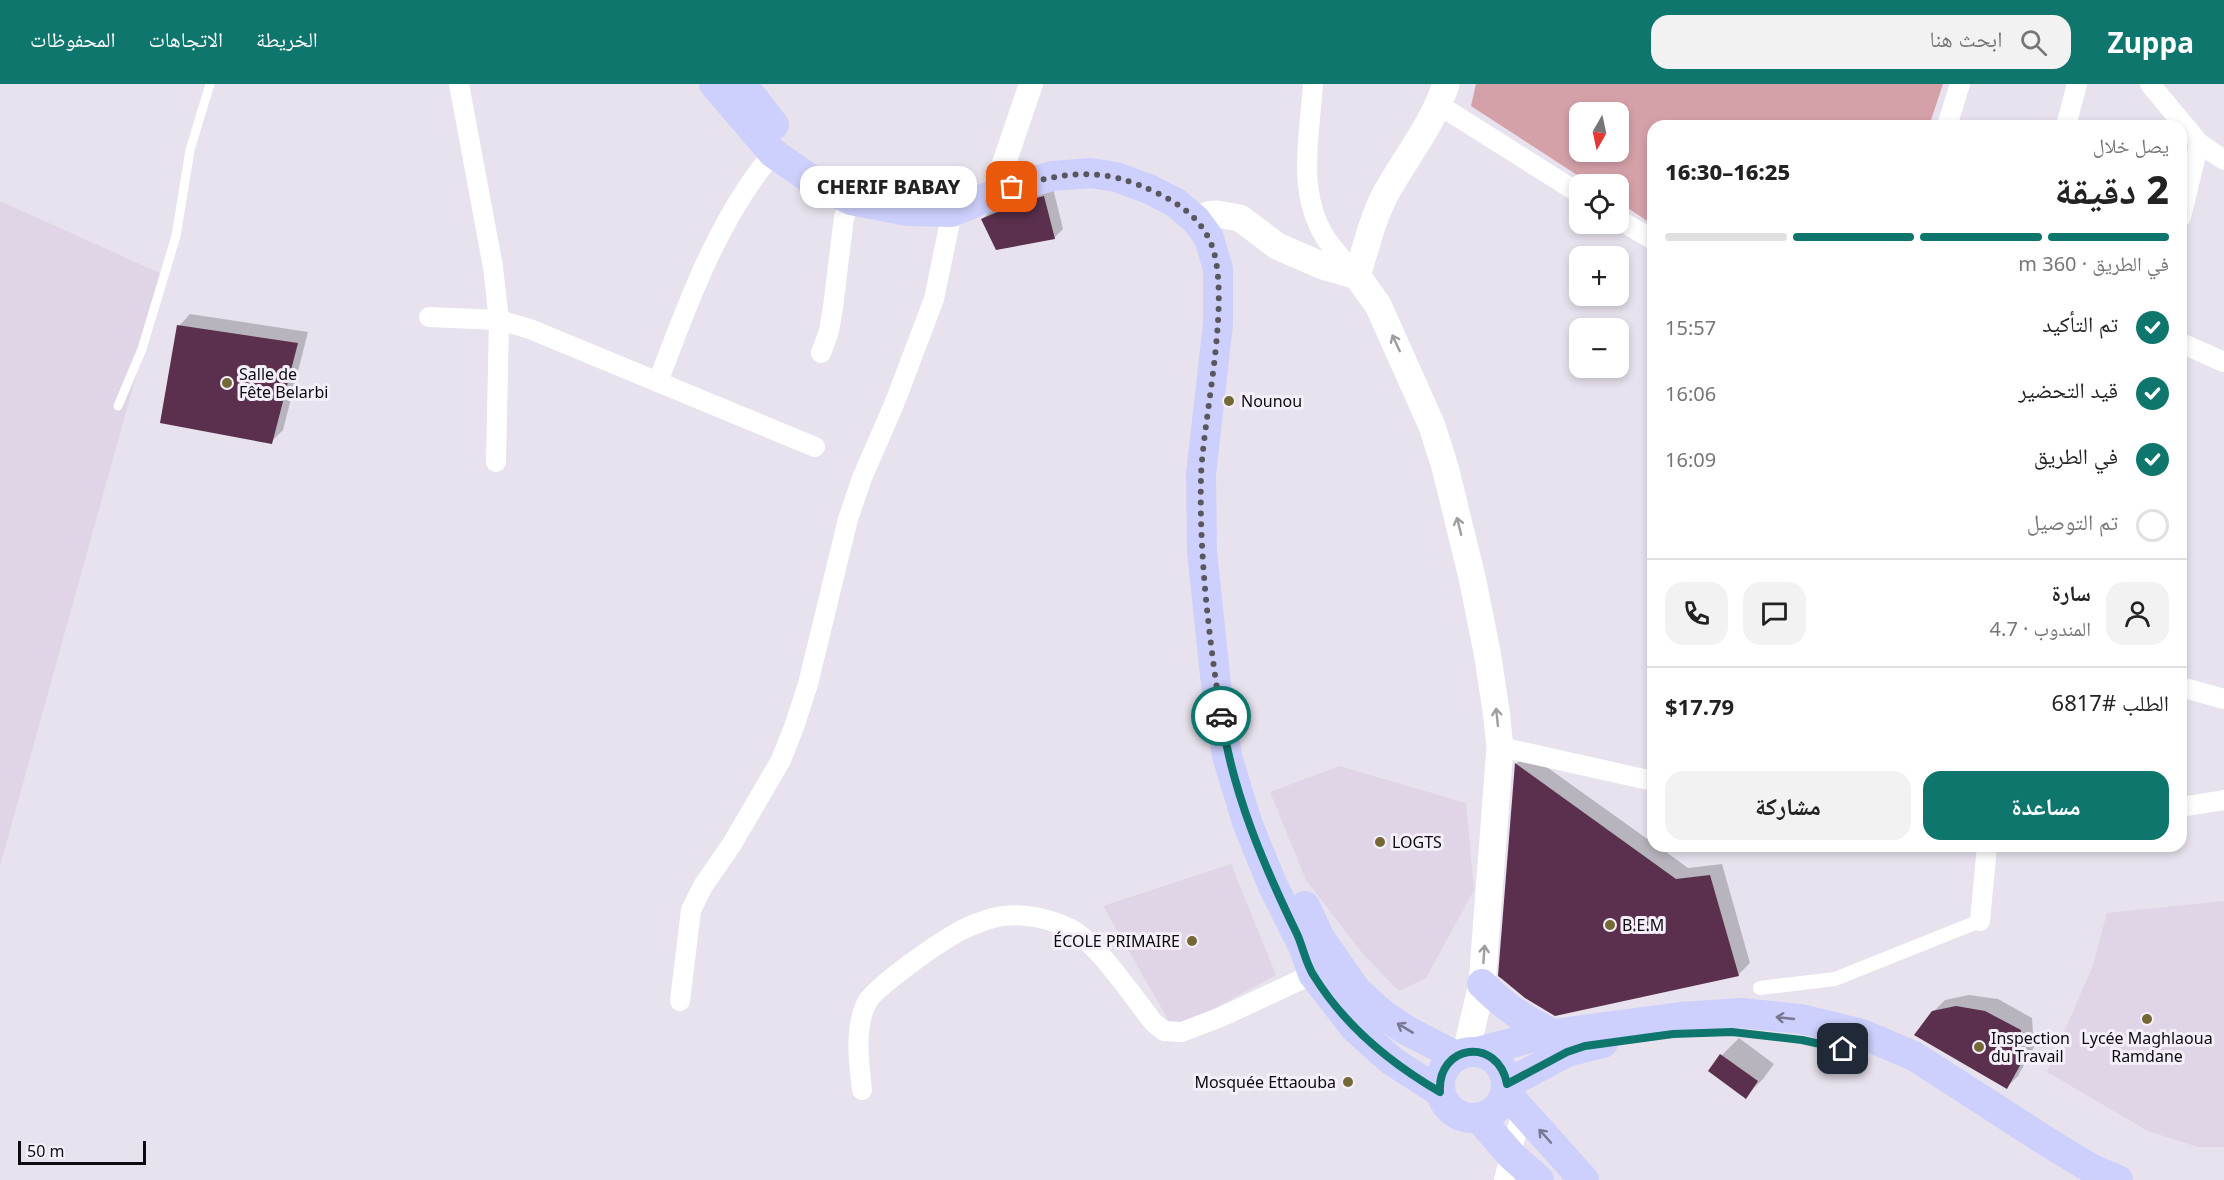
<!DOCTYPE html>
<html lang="ar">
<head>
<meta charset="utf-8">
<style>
	body { margin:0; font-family:"Noto Sans","Noto Naskh Arabic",sans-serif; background:#f2f2f2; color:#222; direction:rtl; height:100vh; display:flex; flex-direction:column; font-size:22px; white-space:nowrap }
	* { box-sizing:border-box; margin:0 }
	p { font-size:20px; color:#767676 }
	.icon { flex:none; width:33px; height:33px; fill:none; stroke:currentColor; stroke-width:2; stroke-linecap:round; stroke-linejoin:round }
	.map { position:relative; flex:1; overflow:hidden; direction:ltr }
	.sheet { position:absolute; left:1647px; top:36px; width:540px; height:732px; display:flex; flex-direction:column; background:#fff; border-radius:18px; box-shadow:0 3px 9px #0003; direction:rtl }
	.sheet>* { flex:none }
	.needle { width:39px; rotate:189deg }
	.tools { position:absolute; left:1569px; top:18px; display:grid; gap:12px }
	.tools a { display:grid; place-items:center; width:60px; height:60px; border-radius:12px; background:#fff; box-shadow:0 3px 9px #0003; font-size:30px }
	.scale { position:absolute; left:18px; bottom:15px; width:128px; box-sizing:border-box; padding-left:6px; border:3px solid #0d0b0f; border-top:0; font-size:16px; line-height:21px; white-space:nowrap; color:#0d0b0f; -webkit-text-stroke:4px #f5effa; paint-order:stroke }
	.pin { position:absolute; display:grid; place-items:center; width:51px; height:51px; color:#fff; margin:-26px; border-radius:12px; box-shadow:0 3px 9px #0006 }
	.courier { position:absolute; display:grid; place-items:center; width:60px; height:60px; margin:-30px; border:4px solid #0f766e; border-radius:50%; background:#fff; color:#222; box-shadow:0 2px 8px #0007 }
	.bubble { position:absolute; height:42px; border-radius:18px; background:#fff; box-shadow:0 3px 9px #0003; font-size:20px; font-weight:800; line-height:42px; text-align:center; direction:rtl }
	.overview em { font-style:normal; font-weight:800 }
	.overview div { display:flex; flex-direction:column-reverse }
	.overview { display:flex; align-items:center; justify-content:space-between; height:102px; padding:0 18px }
	h1 { font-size:39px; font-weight:800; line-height:45px }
	.bar { display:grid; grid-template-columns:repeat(4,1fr); gap:9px 6px; align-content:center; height:72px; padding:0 18px }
	.bar i { height:8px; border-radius:4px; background:#e0e0e0 }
	.bar .active { background:#0f766e }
	.bar p { grid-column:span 4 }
	.line { display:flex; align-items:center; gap:15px; padding:0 18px; border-top:2px solid #e0e0e0 }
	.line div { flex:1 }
	.round { display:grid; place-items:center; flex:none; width:63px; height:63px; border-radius:18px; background:#f2f2f2 }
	ol { padding:0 18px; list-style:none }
	li { display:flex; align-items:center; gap:18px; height:66px }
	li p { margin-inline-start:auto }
	li .icon { padding:6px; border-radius:50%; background:#0f766e; color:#fff; stroke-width:4 }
	li:last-child { color:#767676 }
	li i { width:33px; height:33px; border:3px solid #e0e0e0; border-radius:50% }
	.action { display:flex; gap:12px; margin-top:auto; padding:12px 18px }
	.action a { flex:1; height:69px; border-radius:18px; background:#0f766e; color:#fff; font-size:24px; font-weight:800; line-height:69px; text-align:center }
	.action a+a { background:#f2f2f2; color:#222 }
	header { display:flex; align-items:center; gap:36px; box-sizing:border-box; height:84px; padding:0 30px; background:#0f766e; color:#fff }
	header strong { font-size:28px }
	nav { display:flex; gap:33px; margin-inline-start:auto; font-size:21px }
	.search { width:420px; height:54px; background:#f2f2f2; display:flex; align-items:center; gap:15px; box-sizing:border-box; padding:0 21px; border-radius:18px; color:#767676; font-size:22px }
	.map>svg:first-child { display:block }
	.built { fill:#dfd5e7 }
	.green { fill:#d5a1a9; fill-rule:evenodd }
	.shadow { fill:#0003 }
	.building { fill:#5a304e }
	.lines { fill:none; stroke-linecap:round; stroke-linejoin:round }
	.service { stroke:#fff; stroke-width:9 }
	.pedestrian { stroke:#fff; stroke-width:14 }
	.minor { stroke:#fff; stroke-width:20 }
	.tertiary { stroke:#fff; stroke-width:24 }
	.secondary { stroke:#fff; stroke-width:27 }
	.primary { stroke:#cdd0fc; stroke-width:30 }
	.oneway { stroke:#9e9d9f }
	.oneway2 { stroke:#777791 }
	.done { stroke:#59565d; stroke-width:6; stroke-dasharray:0 10.8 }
	.route { stroke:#0f766e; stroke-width:8 }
	.poi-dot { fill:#746835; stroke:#f5effa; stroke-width:2 }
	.labels { text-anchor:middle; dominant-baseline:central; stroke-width:6; stroke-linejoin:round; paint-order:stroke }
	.poi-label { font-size:16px; fill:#0d0b0f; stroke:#f5effa; text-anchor:start }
</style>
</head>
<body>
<header>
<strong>Zuppa</strong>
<div class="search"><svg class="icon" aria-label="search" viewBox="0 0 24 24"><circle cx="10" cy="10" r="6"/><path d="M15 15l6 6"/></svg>ابحث هنا</div>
<nav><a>الخريطة</a><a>الاتجاهات</a><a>المحفوظات</a></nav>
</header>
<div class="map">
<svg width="2224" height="1096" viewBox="0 0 2224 1096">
	<rect width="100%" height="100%" fill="#e7e2ed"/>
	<g class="built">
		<path d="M0,117L164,191L0,782Z"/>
		<path d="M1339,682L1466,719L1474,806L1426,894L1399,907L1363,870L1306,796L1270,708Z"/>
		<path d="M1231,780L1276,891L1174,946L1103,822Z"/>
		<path d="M2224,817V1063H2198L2148,1047L2047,988L2093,881L2107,829Z"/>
	</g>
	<path class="green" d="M1476,0H1943L1929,42H1653V141L1619,118L1618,100H1591L1471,22ZM1580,28H1618V68H1580Z"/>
	<g class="shadow">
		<path d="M1053,104L1063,145L1054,154L983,135L991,126L1028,111Z"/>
		<path d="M190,230L308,248L283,346L271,358L179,242Z"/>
		<path d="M1527,669L1653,759V762H1658L1688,784L1722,780L1750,879L1738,891L1516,680Z"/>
		<path d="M1969,911L1998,915L2032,934L2034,963L2018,992L2007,1003L1933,928L1945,916Z"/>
		<path d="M1739,954L1774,980L1763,995L1745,1013L1710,987L1722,971Z"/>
	</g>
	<g class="building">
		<path d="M1044,112L1055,155L996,166L981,135L1018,119Z"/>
		<path d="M177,241L298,259L272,360L160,339Z"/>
		<path d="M1515,679L1676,795L1710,791L1739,892L1555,932L1525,914L1502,895L1498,892Z"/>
		<path d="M1956,922L1985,927L2021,946L2023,976L2007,1005L1914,951L1932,927Z"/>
		<path d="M1720,970L1758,997L1746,1015L1708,987Z"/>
	</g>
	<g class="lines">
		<path class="service" d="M118,322L142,265L176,152L190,66L210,0"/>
		<path class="pedestrian" d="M1760,904L1835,895L1980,837"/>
		<g class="minor">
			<path d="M459,0L493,183L499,236L496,378"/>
			<path d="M1313,0C1310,51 1296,106 1325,153C1333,166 1346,179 1357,192"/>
			<path d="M2150,0L2199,59L2224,76"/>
			<path d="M1439,21L1580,110"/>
			<path d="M1947,42L1960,0"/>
			<path d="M2066,42L2077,0"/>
			<path d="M2181,133L2199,59"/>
			<path d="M1618,135L1653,156"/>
			<path d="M429,233L499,236L530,245L815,363"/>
			<path d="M2181,259L2224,278"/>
			<path d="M821,269L829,247L833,223L844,133L851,116"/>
			<path d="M658,298C688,218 718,135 773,69"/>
			<path d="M2181,603L2224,615"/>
			<path d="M1500,663L1653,697"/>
			<path d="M2181,723L2224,716"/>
			<path d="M1980,837L1987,762"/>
			<path d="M680,917L691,826L703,802L732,760L781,676L794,643L808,600L848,435L862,394L895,318L934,215L952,128"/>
			<path d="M862,1006C859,978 854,947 866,920C874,903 941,857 960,847C969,842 992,833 1003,832C1025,829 1050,835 1069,844C1097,858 1133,913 1154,939L1164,947L1182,948L1221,933L1313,890L1320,883"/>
			<path d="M1504,1096L1522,1027"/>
		</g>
		<path class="tertiary" d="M999,94L1031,0"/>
		<g class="secondary">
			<path d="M1208,131L1217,130L1240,134L1277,162L1323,182L1357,192L1378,221L1432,342L1445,383L1472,493L1487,568L1496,626L1500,663L1482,900L1466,968"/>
			<path d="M1357,192C1366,164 1372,135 1386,109C1406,73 1433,40 1446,0"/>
		</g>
		<g class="primary">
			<path d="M714,0L773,69L816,99L851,116L907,127L952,128L1012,103L1053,92L1091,89L1116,93L1149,105L1176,119L1196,136L1209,154L1218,185V240L1201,390L1202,467L1216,601L1227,672L1247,738L1272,800L1304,864L1313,890L1355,944L1392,977L1440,1008"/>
			<path d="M742,0L774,41"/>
			<path d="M1305,822L1320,854L1356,906L1381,929L1406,946L1456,972"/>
			<path d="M1482,900C1503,922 1526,937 1553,950"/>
			<circle cx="1473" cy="1001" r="33"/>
			<path d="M1477,968L1538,952L1680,933L1741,929L1801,935L1862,950L1914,972L2049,1059L2092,1085L2118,1096"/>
			<path d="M1507,1000L1567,968L1603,959"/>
			<path d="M1506,1009L1584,1096"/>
			<path d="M1479,1034L1510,1070L1539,1096"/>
		</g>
	</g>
	<defs><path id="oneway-shaft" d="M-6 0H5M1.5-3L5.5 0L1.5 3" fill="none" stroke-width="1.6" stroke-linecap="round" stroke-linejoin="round" transform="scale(1.5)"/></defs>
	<g class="oneway">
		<use href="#oneway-shaft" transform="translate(1396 259) rotate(-115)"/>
		<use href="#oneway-shaft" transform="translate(1459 442) rotate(-104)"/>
		<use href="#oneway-shaft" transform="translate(1497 633) rotate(-96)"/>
		<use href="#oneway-shaft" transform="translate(1484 870) rotate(-86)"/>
	</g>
	<g class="oneway2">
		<use href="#oneway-shaft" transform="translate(1785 934) rotate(-174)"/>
		<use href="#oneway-shaft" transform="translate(1405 944) rotate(-149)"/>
		<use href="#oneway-shaft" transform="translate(1545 1052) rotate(-132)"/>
	</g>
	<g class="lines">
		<path class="done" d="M1012,103C1068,88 1103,82 1157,109C1178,119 1197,132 1208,153C1235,202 1203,332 1201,392C1199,472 1209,553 1221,632"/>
		<path class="route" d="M1221,632C1233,709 1263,780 1297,850C1303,863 1306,880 1314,892C1345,942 1390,979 1440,1008C1437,960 1498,952 1507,1000L1567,968L1585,962L1673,950L1732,948L1802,956L1843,965"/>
	</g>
	<g class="poi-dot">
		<circle cx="227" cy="299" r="6"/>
		<circle cx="1229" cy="317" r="6"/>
		<circle cx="1380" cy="758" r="6"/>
		<circle cx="1610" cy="841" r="6"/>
		<circle cx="1192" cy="857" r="6"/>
		<circle cx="2147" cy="935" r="6"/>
		<circle cx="1979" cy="963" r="6"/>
		<circle cx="1348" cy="998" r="6"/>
	</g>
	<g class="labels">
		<g class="poi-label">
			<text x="239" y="290">Salle de<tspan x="239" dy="18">Fête Belarbi</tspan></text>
			<text x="1241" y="317">Nounou</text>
			<text x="1392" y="758">LOGTS</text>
			<text x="1622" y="841">B.E.M</text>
			<text x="1180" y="857" text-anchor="end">ÉCOLE PRIMAIRE</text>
			<text x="1991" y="954">Inspection<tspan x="1991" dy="18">du Travail</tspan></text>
			<text x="2147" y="954" text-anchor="middle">Lycée Maghlaoua<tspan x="2147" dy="18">Ramdane</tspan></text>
			<text x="1336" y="998" text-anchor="end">Mosquée Ettaouba</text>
		</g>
	</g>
</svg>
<div class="tools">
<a><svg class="needle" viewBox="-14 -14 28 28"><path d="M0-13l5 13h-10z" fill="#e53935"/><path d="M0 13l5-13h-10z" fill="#767676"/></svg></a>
<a><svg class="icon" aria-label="locate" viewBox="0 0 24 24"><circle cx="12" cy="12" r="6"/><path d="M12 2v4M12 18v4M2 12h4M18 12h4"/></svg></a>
<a>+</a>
<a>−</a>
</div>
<div class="scale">50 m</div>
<div class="pin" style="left:1012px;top:103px;background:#ea580c"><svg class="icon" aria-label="bag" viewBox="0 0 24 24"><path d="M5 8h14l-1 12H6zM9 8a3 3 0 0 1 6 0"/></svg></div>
<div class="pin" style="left:1843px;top:965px;background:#1f2937"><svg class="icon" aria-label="home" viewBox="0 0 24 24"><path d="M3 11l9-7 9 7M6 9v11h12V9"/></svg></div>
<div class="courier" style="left:1221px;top:632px"><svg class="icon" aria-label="car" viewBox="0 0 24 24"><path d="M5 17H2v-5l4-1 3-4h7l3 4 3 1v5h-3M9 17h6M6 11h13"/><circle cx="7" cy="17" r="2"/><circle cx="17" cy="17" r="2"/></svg></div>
<div class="bubble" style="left:800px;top:82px;width:177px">CHERIF BABAY</div>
<section class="sheet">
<div class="overview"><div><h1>2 دقيقة</h1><p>يصل خلال</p></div><em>16:25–16:30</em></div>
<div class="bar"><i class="active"></i><i class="active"></i><i class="active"></i><i></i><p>في الطريق · 360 m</p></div>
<ol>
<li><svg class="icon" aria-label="check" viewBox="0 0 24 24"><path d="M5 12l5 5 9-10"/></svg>تم التأكيد<p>15:57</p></li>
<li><svg class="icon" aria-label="check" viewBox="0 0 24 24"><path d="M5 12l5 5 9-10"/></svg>قيد التحضير<p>16:06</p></li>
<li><svg class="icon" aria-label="check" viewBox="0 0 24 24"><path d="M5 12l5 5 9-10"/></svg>في الطريق<p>16:09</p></li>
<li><i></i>تم التوصيل</li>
</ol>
<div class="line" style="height:108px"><a class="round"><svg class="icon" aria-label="person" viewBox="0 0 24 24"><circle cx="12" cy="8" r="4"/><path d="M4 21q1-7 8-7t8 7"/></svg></a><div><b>سارة</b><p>المندوب · 4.7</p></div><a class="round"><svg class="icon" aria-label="chat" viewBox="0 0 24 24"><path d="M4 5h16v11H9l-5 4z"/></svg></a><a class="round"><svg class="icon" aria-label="phone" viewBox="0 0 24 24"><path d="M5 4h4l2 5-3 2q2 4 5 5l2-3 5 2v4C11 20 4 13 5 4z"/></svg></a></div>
<div class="line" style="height:78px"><div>الطلب #6817</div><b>$17.79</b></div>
<div class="action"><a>مساعدة</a><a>مشاركة</a></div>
</section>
</div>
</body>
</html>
